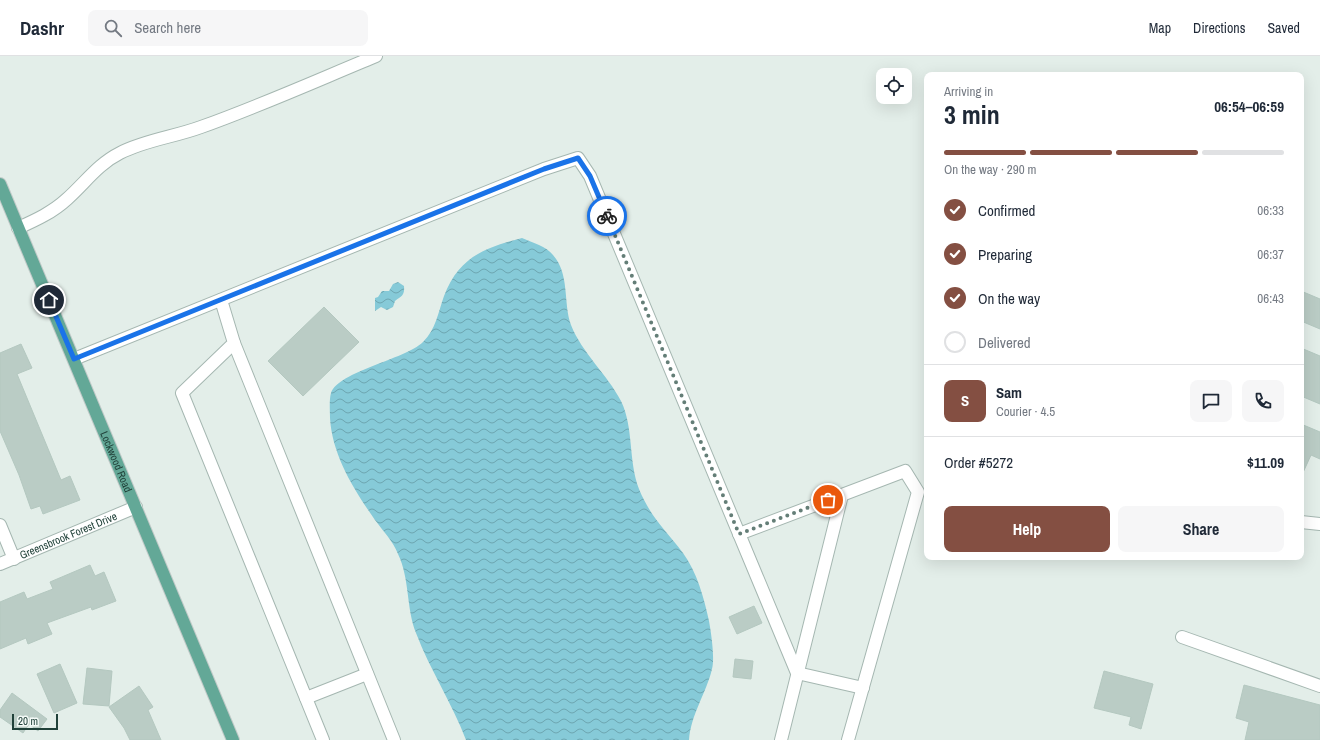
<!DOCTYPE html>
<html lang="en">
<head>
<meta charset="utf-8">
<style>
	body { margin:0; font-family:"Archivo Narrow",sans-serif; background:#f6f6f7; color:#1f2937; height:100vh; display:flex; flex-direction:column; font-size:15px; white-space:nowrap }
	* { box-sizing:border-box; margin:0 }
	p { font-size:13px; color:#747a83 }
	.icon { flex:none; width:22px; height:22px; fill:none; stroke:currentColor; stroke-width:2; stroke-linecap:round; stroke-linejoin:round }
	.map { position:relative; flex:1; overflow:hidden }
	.sheet { position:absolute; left:924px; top:16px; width:380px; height:488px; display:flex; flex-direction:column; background:#fff; border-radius:8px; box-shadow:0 4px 16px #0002 }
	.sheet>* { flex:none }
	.fabs { position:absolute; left:876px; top:12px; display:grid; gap:8px }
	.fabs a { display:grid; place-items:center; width:36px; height:36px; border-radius:8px; background:#fff; box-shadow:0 4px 16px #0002; font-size:20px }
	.scale { position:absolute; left:12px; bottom:10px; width:46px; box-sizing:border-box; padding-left:4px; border:2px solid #204139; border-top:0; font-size:11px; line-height:14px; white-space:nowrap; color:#204139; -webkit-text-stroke:3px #f4faf7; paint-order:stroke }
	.pin { position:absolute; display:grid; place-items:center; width:34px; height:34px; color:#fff; margin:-17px; border:2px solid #fff; border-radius:50%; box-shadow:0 1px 4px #0007 }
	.courier { position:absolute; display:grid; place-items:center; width:40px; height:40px; margin:-20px; border:3px solid #1a73e8; border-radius:50%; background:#fff; color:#222; box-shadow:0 1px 5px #0007 }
	.summary em { font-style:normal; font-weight:700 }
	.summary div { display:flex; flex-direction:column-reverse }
	.summary { display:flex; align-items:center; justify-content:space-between; height:68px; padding:0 20px }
	h1 { font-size:26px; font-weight:700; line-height:30px }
	.bar { display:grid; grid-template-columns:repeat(4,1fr); gap:6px 4px; align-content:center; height:48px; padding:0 20px }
	.bar i { height:5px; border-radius:3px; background:#e0e1e3 }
	.bar .current { background:#844f42 }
	.bar p { grid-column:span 4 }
	.line { display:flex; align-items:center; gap:10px; padding:0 20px; border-top:1px solid #e0e1e3 }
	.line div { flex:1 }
	.round { display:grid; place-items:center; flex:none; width:42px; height:42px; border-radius:8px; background:#f6f6f7 }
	ol { padding:0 20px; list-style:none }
	li { display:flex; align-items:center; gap:12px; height:44px }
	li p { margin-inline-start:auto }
	li .icon { padding:4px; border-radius:50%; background:#844f42; color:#fff; stroke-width:4 }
	li:last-child { color:#747a83 }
	li i { width:22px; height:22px; border:2px solid #e0e1e3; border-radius:50% }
	.action { display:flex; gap:8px; margin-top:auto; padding:8px 20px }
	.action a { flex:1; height:46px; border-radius:8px; background:#844f42; color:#fff; font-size:16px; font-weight:700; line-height:46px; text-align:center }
	.action a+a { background:#f6f6f7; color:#1f2937 }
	header { display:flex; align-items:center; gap:24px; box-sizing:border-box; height:56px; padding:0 20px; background:#fff; border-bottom:1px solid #e0e1e3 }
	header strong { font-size:19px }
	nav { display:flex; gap:22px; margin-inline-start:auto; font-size:14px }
	.search { width:280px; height:36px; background:#f6f6f7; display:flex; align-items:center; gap:10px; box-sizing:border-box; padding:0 14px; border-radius:8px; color:#747a83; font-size:15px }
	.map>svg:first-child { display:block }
	.water { fill:url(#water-waves) }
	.building { fill:#baccc5; stroke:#b4c8c0 }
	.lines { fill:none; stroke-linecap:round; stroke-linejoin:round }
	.minor-casing { stroke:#a5b7b1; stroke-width:14 }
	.major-casing { stroke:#c1cac8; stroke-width:14 }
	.minor { stroke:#fff; stroke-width:12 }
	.major { stroke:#63a897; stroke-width:12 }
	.done { stroke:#647e77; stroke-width:4; stroke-dasharray:0 7.2 }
	.route { stroke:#1a73e8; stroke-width:5 }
	.labels { text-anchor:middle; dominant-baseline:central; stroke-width:3; stroke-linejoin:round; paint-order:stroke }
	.street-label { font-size:11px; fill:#204139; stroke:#f4faf7 }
</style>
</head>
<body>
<header>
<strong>Dashr</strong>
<div class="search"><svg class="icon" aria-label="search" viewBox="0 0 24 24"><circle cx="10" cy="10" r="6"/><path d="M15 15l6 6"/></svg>Search here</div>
<nav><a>Map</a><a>Directions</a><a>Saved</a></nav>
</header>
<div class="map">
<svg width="1320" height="684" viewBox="0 0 1320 684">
	<defs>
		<pattern id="water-waves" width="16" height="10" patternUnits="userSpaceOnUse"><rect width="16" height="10" fill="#86cad8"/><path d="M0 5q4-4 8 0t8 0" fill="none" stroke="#6da6b0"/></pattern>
	</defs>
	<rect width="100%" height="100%" fill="#e3eee9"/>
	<g class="water">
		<path d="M522,182C533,187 546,190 553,199C570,218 563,247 571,269C582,297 607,318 621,345C634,372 628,404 639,433C651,462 665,473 683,497C697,516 704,542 709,565C711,576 715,602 712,613C706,638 691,658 689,684H466C452,647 430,614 416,577C406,552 410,523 398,498C393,485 383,475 375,464C354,434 332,399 330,362C330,355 329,344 331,337C339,315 404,304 423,286C436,273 438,257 444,240C459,201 484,192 522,182Z"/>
		<path d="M398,226L404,230C405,240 401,240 395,245L393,251L387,254L381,251L375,255V242L378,241L382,235H389L393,228Z"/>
	</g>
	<g class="building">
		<path d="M1301,235L1320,243V273L1301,265Z"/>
		<path d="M324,251L359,286L303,340L268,305Z"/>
		<path d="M21,288L32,312L17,318L61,424L70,420L80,444L43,458L40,450L31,453L19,419L0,375V297Z"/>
		<path d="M1301,292L1320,300V348L1301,340Z"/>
		<path d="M1301,368L1320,376V403L1311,399L1301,421Z"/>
		<path d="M90,509L95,520L104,516L116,545L92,554L91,551L47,567L52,578L28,588L26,582L0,593V546L24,536L27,543L53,533L50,526Z"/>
		<path d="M754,550L762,567L737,578L729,561Z"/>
		<path d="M735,603L753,605L751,623L733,621Z"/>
		<path d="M60,608L77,647L54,657L37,618Z"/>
		<path d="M87,612L112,615L109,650L83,648Z"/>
		<path d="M1104,615L1153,628L1141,673L1129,669L1131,661L1094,652Z"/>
		<path d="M1244,629L1320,649V684H1245L1249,666L1236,662Z"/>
		<path d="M139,630L153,651L148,654L161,684H130L124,672L109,651Z"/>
		<path d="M12,637L47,663L38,675L29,668L23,677L0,661V654Z"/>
	</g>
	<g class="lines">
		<defs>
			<g id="minor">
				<path d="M18,172C36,164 53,156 67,143C85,127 98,108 120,97C145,84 174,81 201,71C260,50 318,24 376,0"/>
				<path d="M221,244L234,287L182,337L323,684"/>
				<path d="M234,287L394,684"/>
				<path d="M74,303L544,113L578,102L590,120L797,617L863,632"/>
				<path d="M1301,466L1320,468"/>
				<path d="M0,469L14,503"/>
				<path d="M739,478L905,415L918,436L848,684"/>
				<path id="s1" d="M0,508L136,451"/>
				<path d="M1182,581L1320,630"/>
				<path d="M306,642L367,618"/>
				<path d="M781,684L842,439"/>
			</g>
			<g id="major">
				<path id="s2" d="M0,128L233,684"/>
			</g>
		</defs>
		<use href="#minor" class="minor-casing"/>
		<use href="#major" class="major-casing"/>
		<use href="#minor" class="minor"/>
		<use href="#major" class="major"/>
	</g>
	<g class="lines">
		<path class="done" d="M607,160L739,478L828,444"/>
		<path class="route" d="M49,244L74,303L544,113L578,102L590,120L607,160"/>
	</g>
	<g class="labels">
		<g class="street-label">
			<text stroke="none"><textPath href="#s2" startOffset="301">Lockwood Road</textPath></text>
			<text stroke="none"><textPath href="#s1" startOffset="74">Greensbrook Forest Drive</textPath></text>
		</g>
	</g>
</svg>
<div class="fabs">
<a><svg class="icon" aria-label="locate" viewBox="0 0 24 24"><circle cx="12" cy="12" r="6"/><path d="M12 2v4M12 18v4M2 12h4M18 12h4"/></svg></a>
</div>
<div class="scale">20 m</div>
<div class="pin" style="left:828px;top:444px;background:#ea580c"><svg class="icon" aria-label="bag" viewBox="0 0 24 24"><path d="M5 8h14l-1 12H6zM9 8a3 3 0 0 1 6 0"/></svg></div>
<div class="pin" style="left:49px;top:244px;background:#1f2937"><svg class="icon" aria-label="home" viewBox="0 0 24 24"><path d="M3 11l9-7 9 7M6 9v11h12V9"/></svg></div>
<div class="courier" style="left:607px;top:160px"><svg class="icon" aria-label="bike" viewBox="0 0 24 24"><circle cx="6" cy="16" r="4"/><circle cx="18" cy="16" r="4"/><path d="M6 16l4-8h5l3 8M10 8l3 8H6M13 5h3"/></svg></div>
<section class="sheet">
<div class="summary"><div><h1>3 min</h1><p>Arriving in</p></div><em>06:54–06:59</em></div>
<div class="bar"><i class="current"></i><i class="current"></i><i class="current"></i><i></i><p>On the way · 290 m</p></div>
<ol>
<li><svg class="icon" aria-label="check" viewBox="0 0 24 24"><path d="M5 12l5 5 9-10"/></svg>Confirmed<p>06:33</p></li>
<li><svg class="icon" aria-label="check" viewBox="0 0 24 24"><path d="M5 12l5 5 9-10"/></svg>Preparing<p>06:37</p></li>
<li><svg class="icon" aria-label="check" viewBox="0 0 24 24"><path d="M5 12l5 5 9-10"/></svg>On the way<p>06:43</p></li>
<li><i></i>Delivered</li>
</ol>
<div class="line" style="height:72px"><b class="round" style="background:#844f42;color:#fff">S</b><div><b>Sam</b><p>Courier · 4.5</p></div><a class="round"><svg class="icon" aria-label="chat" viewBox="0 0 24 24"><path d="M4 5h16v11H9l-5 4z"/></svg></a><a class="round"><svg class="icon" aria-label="phone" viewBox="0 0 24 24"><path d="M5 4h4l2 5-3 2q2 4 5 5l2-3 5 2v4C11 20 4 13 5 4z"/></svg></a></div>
<div class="line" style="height:52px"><div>Order #5272</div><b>$11.09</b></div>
<div class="action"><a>Help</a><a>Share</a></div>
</section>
</div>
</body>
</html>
